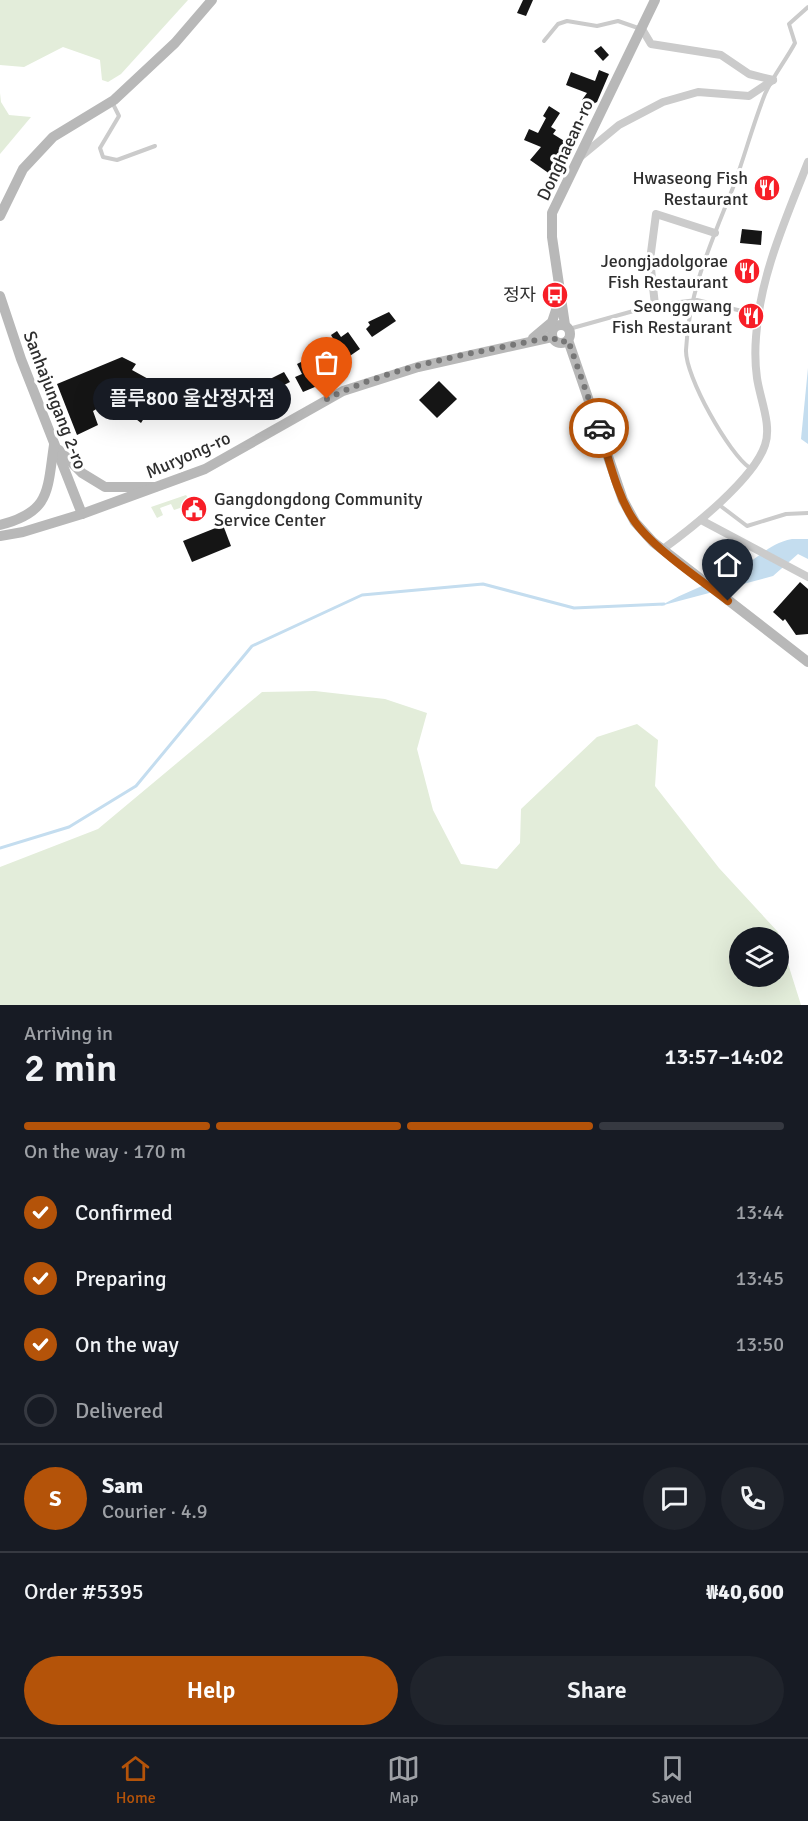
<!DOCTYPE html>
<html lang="en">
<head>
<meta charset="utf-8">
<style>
	body { margin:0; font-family:Signika,"Noto Sans KR",sans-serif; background:#20242c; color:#f1f3f6; height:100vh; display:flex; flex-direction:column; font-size:22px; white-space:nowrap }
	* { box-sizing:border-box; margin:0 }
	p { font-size:20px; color:#9ea1a6 }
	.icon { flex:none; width:33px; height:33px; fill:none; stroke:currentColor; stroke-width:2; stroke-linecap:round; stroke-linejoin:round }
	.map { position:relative; height:1005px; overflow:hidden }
	.drawer { display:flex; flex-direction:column; background:#171b24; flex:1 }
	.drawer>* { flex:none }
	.controls { position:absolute; left:729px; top:927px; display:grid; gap:12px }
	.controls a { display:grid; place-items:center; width:60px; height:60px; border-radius:50%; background:#171b24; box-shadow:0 6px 24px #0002; font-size:30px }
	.pin { position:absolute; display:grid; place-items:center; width:51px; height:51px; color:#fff; margin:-62px -26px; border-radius:50% 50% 50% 0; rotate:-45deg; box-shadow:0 0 6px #0007 }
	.pin .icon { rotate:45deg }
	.courier { position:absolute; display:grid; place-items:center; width:60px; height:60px; margin:-30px; border:4px solid #b45309; border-radius:50%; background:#fff; color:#222; box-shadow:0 2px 8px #0007 }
	.bubble { position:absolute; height:42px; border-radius:21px; background:#171b24; box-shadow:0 6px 24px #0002; font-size:20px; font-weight:600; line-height:42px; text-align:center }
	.head em { font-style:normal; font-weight:600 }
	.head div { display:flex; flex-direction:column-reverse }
	.head { display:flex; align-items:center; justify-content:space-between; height:102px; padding:0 24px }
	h1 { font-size:39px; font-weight:600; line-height:45px }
	.bar { display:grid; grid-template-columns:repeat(4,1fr); gap:9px 6px; align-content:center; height:72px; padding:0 24px }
	.bar i { height:8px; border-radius:4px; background:#363941 }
	.bar .current { background:#b45309 }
	.bar p { grid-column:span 4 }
	.line { display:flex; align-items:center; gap:15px; padding:0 24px; border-top:2px solid #363941 }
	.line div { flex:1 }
	.round { display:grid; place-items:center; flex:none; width:63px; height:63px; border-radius:32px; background:#20242c }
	ol { padding:0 24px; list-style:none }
	li { display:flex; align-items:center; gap:18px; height:66px }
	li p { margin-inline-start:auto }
	li .icon { padding:6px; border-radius:50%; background:#b45309; color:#fff; stroke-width:4 }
	li:last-child { color:#9ea1a6 }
	li i { width:33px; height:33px; border:3px solid #363941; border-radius:50% }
	.primary-button { display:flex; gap:12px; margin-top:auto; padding:12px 24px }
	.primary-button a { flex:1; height:69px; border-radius:36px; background:#b45309; color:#fff; font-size:24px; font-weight:600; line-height:69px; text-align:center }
	.primary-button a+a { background:#20242c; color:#f1f3f6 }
	.tab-bar { display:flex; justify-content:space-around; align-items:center; height:84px; border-top:2px solid #363941; background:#171b24; font-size:16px; color:#9ea1a6 }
	.tab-bar a { display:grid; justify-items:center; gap:3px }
	.tab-bar .current { color:#b45309 }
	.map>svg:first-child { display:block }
	.green { fill:#e3edda; fill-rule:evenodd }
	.water { fill:#c4ddef }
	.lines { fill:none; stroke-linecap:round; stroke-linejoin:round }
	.stream { stroke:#c4ddef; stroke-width:3 }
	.building { fill:#151515 }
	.lane { stroke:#cbcbcb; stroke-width:4 }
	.street { stroke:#cbcbcb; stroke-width:8 }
	.secondary { stroke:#b8b8b8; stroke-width:10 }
	.done { stroke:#777; stroke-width:6; stroke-dasharray:0 10.8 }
	.route { stroke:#b45309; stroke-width:8 }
	.labels { text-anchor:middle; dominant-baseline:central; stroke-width:6; stroke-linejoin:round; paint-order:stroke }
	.street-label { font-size:18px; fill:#2e2e2e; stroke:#fff }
	.poi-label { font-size:18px; fill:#2e2e2e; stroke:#fff; text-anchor:end }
</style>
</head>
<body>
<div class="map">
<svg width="808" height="1005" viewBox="0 0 808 1005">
	<rect width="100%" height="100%" fill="#fff"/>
	<g class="green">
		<path d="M0,0H188L121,74L108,82L102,80L100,60L63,47L24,67L0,65Z"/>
		<path d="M0,93L1,102L9,115L31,117L0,154Z"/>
		<path d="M186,495L192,504L174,510L171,504L160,508L163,515L157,518L151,507Z"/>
		<path d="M315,691L385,699L427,713L417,749L433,810L461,864L497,869L520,843L521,809L597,737L637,724L658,740L655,786L719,868L778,932L801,1005H0V867L98,829L262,692ZM740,938H778V976H740Z"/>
	</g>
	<g class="water">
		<path d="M808,368V444L801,439Z"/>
		<path d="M792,539H808V559L798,554L773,576L660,606C685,592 711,583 736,570C759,559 767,544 792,539Z"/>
	</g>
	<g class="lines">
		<g class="stream">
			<path d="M724,575L748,564"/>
			<path d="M0,848L69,827L136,786L252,646L362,595L483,584L574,608L664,604"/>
		</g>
	</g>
	<g class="building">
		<path d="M523,0H533L526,16L517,13Z"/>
		<path d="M601,46L609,55L603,61L594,51Z"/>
		<path d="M599,70L609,74L597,102L591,105L582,100L587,93L566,85L571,72L595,81Z"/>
		<path d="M549,106L560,113L551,127L556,130L553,134L574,147L557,179L530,160L541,147L524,140L529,129L538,133L546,118L543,116Z"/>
		<path d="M742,229L762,231L761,245L740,243Z"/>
		<path d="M389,312L396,321L372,337L366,329L370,325L368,322Z"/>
		<path d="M337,331L341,337L348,332L360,349L344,360L333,343L335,342L331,335Z"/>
		<path d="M122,357L136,364L132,370L161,386L156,395L147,393L142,405L148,412L141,423L112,400L93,411L98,425L77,435L57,384Z"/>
		<path d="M311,357L316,368L321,366L329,381L303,392L295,377L302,374L297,364Z"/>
		<path d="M284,372L290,382L260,397L254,387Z"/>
		<path d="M439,381L457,399L437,418L419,400Z"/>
		<path d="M223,525L231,546L192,562L183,541Z"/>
		<path d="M800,582L808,589V634L796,635L785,619L783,621L773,612Z"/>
	</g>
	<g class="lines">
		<g class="lane">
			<path d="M544,41L558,24L567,21L597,26L618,21L641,29"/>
			<path d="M112,102L119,116L100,148L103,157L117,160L155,146"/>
			<path d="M569,329L655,305L697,300L758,315"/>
			<path d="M750,468C729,454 685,376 686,350C689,289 712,241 734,185C745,155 753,124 765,94C773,76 786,60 795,43L789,24L808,7"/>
			<path d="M718,504L747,526L786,514L808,513"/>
		</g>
		<g class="street">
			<path d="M642,29L651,44L721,55L749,74L773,80"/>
			<path d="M579,158L619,125L663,102L698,92L749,96L773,80"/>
			<path d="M655,305L650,260L656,214L715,233"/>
			<path d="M701,520L808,577"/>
			<path d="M663,549C692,528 754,479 765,445C772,425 760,399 757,378C755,364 755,350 756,337C760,275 786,219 808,162"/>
		</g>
		<g class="secondary">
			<path d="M0,216L23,169L53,137L114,100L175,43L212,0"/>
			<path d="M0,296L21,359L82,514"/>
			<circle cx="561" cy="334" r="9"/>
			<path d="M565,325L552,237V213L655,0"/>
			<path d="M533,338L552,322L559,301"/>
			<path d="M568,340L623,500L635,522L653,542L808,662"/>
			<path d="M59,450L82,473L105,487H155"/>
			<path d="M0,525C51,512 47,491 54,445"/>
			<path d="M0,536L23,532L82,514L205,469L343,391L418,367L552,337"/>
		</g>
	</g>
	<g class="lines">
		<path class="done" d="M327,399C393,365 480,352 552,337L560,343L568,340L599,428"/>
		<path class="route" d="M599,428C609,458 616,493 633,519C651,547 701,580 728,601"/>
	</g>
	<defs>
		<symbol id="restaurant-disc" viewBox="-11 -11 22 22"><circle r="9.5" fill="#f71e27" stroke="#fff"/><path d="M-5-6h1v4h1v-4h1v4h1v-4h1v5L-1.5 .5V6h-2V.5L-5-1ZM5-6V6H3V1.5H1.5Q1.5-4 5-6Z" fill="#fff"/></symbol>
		<symbol id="bus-disc" viewBox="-11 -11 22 22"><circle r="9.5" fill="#f71e27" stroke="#fff"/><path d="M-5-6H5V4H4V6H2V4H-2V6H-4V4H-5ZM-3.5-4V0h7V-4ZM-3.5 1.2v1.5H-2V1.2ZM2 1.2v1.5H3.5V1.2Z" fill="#fff"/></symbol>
		<symbol id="civic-disc" viewBox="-11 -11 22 22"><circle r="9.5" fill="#f71e27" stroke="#fff"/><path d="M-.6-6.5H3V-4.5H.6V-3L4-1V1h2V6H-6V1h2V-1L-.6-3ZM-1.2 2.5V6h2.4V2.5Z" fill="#fff"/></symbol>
	</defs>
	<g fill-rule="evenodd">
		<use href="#restaurant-disc" x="752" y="173" width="30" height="30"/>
		<use href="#restaurant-disc" x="732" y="256" width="30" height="30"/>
		<use href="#bus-disc" x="540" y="280" width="30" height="30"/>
		<use href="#restaurant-disc" x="736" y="301" width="30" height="30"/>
		<use href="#civic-disc" x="179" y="494" width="30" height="30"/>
	</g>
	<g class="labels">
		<g class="street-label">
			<text transform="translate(565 150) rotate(-65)">Donghaean-ro</text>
			<text transform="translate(55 400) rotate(69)">Sanhajungang 2-ro</text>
			<text transform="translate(188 455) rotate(-24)">Muryong-ro</text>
		</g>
		<g class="poi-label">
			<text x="748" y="178">Hwaseong Fish<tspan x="748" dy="21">Restaurant</tspan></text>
			<text x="728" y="261">Jeongjadolgorae<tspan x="728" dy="21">Fish Restaurant</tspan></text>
			<text x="536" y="295">정자</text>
			<text x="732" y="306">Seonggwang<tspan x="732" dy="21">Fish Restaurant</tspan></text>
			<text x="214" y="499" text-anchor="start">Gangdongdong Community<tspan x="214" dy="21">Service Center</tspan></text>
		</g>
	</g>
</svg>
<div class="controls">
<a><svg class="icon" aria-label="layers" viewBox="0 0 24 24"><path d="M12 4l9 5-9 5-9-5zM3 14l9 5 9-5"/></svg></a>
</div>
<div class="pin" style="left:327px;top:399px;background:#ea580c"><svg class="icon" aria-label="bag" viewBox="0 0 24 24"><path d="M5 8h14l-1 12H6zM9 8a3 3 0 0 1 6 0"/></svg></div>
<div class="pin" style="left:728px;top:601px;background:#1f2937"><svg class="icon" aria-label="home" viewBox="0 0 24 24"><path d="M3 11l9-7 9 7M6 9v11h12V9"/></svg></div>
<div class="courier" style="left:599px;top:428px"><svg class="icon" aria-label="car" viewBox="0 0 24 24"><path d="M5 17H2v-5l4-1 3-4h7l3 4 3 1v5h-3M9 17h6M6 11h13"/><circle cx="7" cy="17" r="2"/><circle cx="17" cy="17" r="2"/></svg></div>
<div class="bubble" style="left:93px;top:378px;width:198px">플루800 울산정자점</div>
</div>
<section class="drawer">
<div class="head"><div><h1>2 min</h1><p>Arriving in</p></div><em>13:57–14:02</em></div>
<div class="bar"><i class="current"></i><i class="current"></i><i class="current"></i><i></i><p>On the way · 170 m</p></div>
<ol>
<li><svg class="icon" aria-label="check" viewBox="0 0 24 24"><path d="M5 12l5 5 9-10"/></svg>Confirmed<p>13:44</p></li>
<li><svg class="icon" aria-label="check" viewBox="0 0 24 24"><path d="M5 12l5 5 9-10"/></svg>Preparing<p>13:45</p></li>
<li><svg class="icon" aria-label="check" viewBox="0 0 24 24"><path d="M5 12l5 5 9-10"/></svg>On the way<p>13:50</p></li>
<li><i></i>Delivered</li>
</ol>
<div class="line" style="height:108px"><b class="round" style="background:#b45309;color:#fff">S</b><div><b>Sam</b><p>Courier · 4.9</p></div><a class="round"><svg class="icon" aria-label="chat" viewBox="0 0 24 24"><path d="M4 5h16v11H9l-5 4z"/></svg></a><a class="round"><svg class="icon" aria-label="phone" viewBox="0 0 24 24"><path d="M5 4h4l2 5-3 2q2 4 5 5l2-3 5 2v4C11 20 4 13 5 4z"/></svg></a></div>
<div class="line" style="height:78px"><div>Order #5395</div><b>₩40,600</b></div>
<div class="primary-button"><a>Help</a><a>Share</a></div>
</section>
<nav class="tab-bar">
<a class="current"><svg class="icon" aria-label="home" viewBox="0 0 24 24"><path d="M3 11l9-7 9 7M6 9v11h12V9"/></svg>Home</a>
<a><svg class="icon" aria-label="map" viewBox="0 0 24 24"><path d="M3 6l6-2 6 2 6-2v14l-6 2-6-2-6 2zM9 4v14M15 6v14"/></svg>Map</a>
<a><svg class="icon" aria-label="saved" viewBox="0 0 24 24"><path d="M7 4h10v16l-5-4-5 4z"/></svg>Saved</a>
</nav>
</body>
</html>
